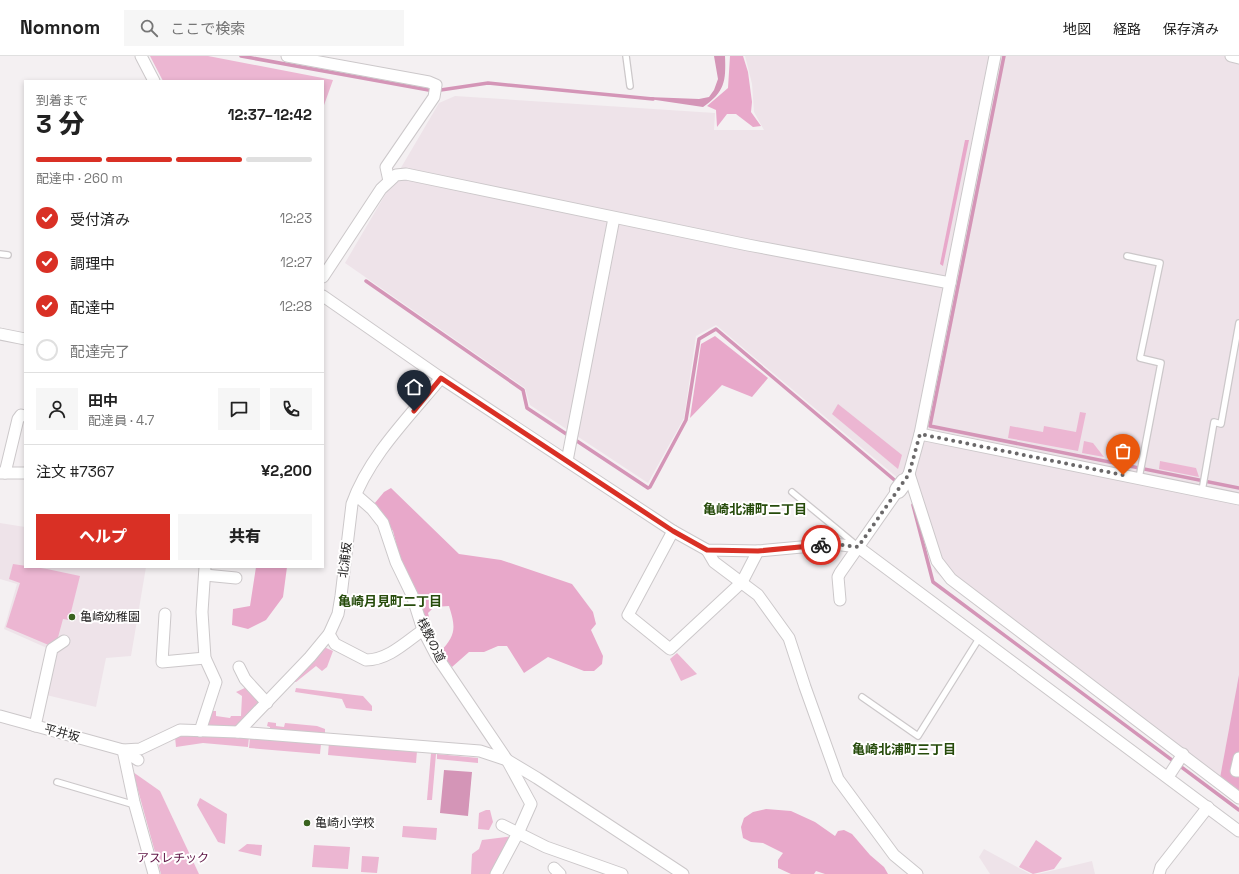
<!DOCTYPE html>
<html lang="ja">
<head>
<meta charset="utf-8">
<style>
	body { margin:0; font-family:"Space Grotesk","Noto Sans JP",sans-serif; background:#f6f6f6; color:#222; height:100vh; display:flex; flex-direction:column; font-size:15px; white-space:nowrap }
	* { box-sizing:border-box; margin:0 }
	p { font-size:13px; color:#767676 }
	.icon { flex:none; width:22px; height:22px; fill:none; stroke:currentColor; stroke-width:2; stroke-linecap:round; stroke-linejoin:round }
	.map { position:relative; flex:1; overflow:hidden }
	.side { position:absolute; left:24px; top:24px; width:300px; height:488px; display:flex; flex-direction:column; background:#fff; border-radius:0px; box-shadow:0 2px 6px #0003 }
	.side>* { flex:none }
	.pin { position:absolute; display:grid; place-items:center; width:34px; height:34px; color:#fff; margin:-41px -17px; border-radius:50% 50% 50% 0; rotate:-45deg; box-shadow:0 0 4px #0007 }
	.pin .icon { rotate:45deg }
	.courier { position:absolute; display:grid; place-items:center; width:40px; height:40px; margin:-20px; border:3px solid #d93025; border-radius:50%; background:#fff; color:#222; box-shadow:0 1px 5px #0007 }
	.headline em { font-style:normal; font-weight:800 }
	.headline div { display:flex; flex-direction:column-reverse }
	.headline { display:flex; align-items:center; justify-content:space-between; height:68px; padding:0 12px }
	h1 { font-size:26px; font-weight:800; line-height:30px }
	.bar { display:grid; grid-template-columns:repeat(4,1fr); gap:6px 4px; align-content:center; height:48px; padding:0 12px }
	.bar i { height:5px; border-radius:3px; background:#e0e0e0 }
	.bar .active { background:#d93025 }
	.bar p { grid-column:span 4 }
	.line { display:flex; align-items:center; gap:10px; padding:0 12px; border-top:1px solid #e0e0e0 }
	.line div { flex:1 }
	.round { display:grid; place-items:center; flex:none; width:42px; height:42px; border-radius:0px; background:#f6f6f6 }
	ol { padding:0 12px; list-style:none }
	li { display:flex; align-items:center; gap:12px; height:44px }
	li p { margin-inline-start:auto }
	li .icon { padding:4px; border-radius:50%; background:#d93025; color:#fff; stroke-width:4 }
	li:last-child { color:#767676 }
	li i { width:22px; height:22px; border:2px solid #e0e0e0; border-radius:50% }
	.action { display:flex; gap:8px; margin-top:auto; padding:8px 12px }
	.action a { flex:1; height:46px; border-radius:0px; background:#d93025; color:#fff; font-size:16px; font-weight:800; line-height:46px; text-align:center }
	.action a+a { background:#f6f6f6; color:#222 }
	header { display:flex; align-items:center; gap:24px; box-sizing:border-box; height:56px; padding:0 20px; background:#fff; border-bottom:1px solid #e0e0e0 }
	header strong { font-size:19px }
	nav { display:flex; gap:22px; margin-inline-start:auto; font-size:14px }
	.search { width:280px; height:36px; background:#f6f6f6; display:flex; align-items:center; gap:10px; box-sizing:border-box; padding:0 14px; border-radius:0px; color:#767676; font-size:15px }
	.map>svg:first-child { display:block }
	.built { fill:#eee3e9 }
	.green { fill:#ecb6d2 }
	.forest { fill:#e8a8ca }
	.water { fill:#d495b7 }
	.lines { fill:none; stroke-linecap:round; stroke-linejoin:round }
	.stream { stroke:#d495b7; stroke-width:3.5 }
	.lane-casing { stroke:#ccc8ca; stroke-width:8 }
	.street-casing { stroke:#ccc8ca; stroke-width:13 }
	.secondary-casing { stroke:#ccc8ca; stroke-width:18 }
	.lane { stroke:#fff; stroke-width:5.5 }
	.street { stroke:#fff; stroke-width:11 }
	.secondary { stroke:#fff; stroke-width:16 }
	.done { stroke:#6a6869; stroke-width:4; stroke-dasharray:0 7.2 }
	.route { stroke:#d93025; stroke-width:5 }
	.poi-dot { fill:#39631f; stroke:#fffefe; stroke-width:1.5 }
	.labels { text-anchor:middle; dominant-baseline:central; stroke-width:4; stroke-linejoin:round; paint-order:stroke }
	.street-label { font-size:12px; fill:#201f1f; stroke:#fffefe }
	.poi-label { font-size:12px; fill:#201f1f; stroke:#fffefe; text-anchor:start }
	.park-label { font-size:12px; fill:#5d1444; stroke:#fffefe }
	.neighbourhood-label { font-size:13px; font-weight:bold; fill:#264b0b; stroke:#fffefe }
</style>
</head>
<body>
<header>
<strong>Nomnom</strong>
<div class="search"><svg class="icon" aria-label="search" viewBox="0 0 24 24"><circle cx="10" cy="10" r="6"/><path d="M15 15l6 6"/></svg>ここで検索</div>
<nav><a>地図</a><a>経路</a><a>保存済み</a></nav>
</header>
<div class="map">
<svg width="1239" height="818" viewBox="0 0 1239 818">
	<rect width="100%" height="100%" fill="#f4f0f2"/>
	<g class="built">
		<path d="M745,0H1239V745L935,516L912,434L716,269L696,280L684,362L648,427L530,349L525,332L345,207L439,47L455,40L715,57L714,74H764L754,56L752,28Z"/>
		<path d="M0,467L25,471V511H146L131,600L106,602L96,651L38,637L47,592L4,573L17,528L0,523Z"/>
		<path d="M984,793L1030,818H990L979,801Z"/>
		<path d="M1092,805L1095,818H1038Z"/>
	</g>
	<g class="green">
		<path d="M150,0H208L333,24L323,52V25H163Z"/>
		<path d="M838,348L902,399L898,413L832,358Z"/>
		<path d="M1080,356L1086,357L1078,395L1008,382L1010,370L1043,376L1044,370L1076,376Z"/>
		<path d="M1084,385L1093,387L1104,401L1082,397Z"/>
		<path d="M1160,405L1196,412L1199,421L1159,413Z"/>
		<path d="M13,508L47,513L80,520L69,564L63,563L57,585L51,590L6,571L20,527L9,523Z"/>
		<path d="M324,591L333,595L327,611L322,615L316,610L296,626H290Z"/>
		<path d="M677,597L697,618L681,625L670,603Z"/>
		<path d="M247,631L262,646L236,671L209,669L206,665L209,655H216V660L230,662L231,660H241L242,640L236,636Z"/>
		<path d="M296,632L363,640L372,650V655L346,652L342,643L295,636Z"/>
		<path d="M268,666L276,667V670L284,671L285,667L317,670L325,673V679L270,674V671L267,670Z"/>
		<path d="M204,677L249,681L248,691L203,687L176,691L175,681Z"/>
		<path d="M250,681L321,688L320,698L249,692Z"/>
		<path d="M329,686L417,695L416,707L328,699Z"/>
		<path d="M431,697L436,698L432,744H427Z"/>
		<path d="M437,698L478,702V707L437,703Z"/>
		<path d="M133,716L160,735L199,818H161Z"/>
		<path d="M200,742L227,758L225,788L218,786L197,749Z"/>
		<path d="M486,754H490L493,766L489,774L478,773L479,757Z"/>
		<path d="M403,770L437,772L436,784L402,781Z"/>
		<path d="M513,780L492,818H471L472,798L479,793L482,784Z"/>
		<path d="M1036,784L1062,802L1054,813L1033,818L1019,811Z"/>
		<path d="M247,788L262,789L261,800L238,795Z"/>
		<path d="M314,789L350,791L348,813L312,811Z"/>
		<path d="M362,800L379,801L377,817L361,816Z"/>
	</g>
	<g class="forest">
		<path d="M730,0H743L748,16L752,46L751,56L761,70L753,71L736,58H727L717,71L716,54L707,50L728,32Z"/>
		<path d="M965,84H969L943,210L940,208Z"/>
		<path d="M715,280L768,322L752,341L722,329L690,362L701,288Z"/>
		<path d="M391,432L459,498L501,504L572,528L593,556L596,568L591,574L603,600L602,608L594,615H584L548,601L524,617L507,590H498L484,596H469L452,611L440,596C456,579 456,572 449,550L434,551L428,557L430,565L427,566L415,532L399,499L393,475L374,448L384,436Z"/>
		<path d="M256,511H287L283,541L266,564L248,573L232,569L233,553L250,550Z"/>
		<path d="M1239,619V737L1220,722Z"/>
		<path d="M766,753L791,755L815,766L835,780L838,775L844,774L852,778L870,799L884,811L888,818H825L816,815L814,818H791L778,812V804L783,797L763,787L751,786L743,782L741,771L744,762L753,756Z"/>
	</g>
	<g class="water">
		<path d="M714,0H725C726,25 725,36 703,51L649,43L648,41L699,43L709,41L714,34L718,23Z"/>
		<path d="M444,714L472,716L468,760L440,757Z"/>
	</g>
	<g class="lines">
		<g class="stream">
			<path d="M241,0L434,35L488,27L653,43"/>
			<path d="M1004,0L930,370L1239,432"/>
			<path d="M366,225L523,334L527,352L648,432L650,431L686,364L699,283L716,273L898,427"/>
			<path d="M913,449L933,526L1239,754"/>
		</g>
		<defs>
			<g id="lane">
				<path d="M626,0L630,30"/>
				<path d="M0,198L8,199"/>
				<path d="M1127,200L1160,207L1140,302L1161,307L1139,422"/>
				<path d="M1202,435L1214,366L1221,368L1239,267"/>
				<path d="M792,436L855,488"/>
				<path d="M862,641L918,680L980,581"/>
				<path d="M57,726L135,749"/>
			</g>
			<g id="street">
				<path d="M141,0L154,25"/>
				<path d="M287,0L429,26L436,29L434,41L386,111L389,125"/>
				<path d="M1231,0L1239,2"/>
				<path d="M323,221L381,133L396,119L406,118L748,189L950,227"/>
				<path d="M323,240L441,322L673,475L707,494L758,495L834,488L858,491L1239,775"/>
				<path d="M0,278L25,283"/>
				<path d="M920,378L1239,443"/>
				<path d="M567,405L614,162"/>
				<path d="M0,417H25"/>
				<path d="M5,417L18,363L21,359L25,360"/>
				<path d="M909,418L937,505L951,523L1239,742"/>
				<path d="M905,424L909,418L920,378L995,0"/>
				<path d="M356,439L372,453L383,467L396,506L412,539L423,574L436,599L507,704L531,748L519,775L496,818"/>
				<path d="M673,475L628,559L670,593L742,526L758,495"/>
				<path d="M707,494L714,506L758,539L789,582L805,631L838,723L894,799L917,818"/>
				<path d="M205,519L236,522"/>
				<path d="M840,544L838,521L840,517L898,434"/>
				<path d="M165,558L162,606L205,602"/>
				<path d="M329,578L335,588L366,604C388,604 406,586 423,574"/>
				<path d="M239,611L245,623L267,647"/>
				<path d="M0,660L123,694L140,693L180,674L238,676L480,695L507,704L537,722L683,818"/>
				<path d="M35,670L52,593L64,585"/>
				<path d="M200,675L216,626L205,602L202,556L205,511"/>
				<path d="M238,676L310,601L329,578L338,558L341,540L352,448C369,400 409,361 441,322"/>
				<path d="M1239,702L1236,715H1239"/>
				<path d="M138,704L123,694L134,746L154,818"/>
				<path d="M1168,721L1183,698"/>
				<path d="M502,769L546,791L622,818"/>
				<path d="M554,812L560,818"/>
				<path d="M1159,818L1161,811L1208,751"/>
			</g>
			<path id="secondary" d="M898,434L904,426"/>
		</defs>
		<use href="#lane" class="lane-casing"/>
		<use href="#street" class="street-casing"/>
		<use href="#secondary" class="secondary-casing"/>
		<use href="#lane" class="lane"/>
		<use href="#street" class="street"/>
		<use href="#secondary" class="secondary"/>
	</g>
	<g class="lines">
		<path class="done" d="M821,489L834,488L858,491L909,418L920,378L1123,419"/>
		<path class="route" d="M414,355L441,322L673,475L707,494L758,495L821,489"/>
	</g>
	<g class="poi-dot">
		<circle cx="72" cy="561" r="4"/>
		<circle cx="307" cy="767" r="4"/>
	</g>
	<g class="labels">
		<g class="street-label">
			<text transform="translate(345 504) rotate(-83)">北浦坂</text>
			<text transform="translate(431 584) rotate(64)">桟敷の道</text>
			<text transform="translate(62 677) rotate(15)">平井坂</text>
		</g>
		<g class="poi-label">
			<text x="80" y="561">亀崎幼稚園</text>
			<text x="315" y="767">亀崎小学校</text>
		</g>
		<g class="park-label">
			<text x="173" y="802">アスレチック</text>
		</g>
		<g class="neighbourhood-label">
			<text x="755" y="453">亀崎北浦町二丁目</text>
			<text x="390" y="545">亀崎月見町二丁目</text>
			<text x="904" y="693">亀崎北浦町三丁目</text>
		</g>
	</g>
</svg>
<div class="pin" style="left:1123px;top:419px;background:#ea580c"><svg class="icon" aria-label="bag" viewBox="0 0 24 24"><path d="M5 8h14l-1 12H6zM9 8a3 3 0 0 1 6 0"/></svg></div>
<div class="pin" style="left:414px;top:355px;background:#1f2937"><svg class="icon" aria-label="home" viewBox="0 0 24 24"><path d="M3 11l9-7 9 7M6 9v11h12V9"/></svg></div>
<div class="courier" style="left:821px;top:489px"><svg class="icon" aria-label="bike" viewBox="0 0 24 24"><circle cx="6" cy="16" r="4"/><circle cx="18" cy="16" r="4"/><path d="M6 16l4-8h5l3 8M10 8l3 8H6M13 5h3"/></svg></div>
<section class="side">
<div class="headline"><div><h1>3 分</h1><p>到着まで</p></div><em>12:37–12:42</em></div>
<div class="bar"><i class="active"></i><i class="active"></i><i class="active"></i><i></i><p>配達中 · 260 m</p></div>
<ol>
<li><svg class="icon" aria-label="check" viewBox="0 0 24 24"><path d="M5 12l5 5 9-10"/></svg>受付済み<p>12:23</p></li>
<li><svg class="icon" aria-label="check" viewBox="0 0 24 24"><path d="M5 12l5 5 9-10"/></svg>調理中<p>12:27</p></li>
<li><svg class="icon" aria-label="check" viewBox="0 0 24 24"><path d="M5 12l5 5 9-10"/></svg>配達中<p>12:28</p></li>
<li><i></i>配達完了</li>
</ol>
<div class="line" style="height:72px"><a class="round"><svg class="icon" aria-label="person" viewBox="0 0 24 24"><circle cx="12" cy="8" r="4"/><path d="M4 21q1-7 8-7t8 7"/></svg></a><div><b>田中</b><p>配達員 · 4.7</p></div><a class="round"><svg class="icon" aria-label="chat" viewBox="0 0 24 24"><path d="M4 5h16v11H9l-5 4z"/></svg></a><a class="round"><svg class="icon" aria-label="phone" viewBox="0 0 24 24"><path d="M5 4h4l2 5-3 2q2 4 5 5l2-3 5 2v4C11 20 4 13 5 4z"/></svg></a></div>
<div class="line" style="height:52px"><div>注文 #7367</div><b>¥2,200</b></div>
<div class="action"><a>ヘルプ</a><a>共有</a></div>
</section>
</div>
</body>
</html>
